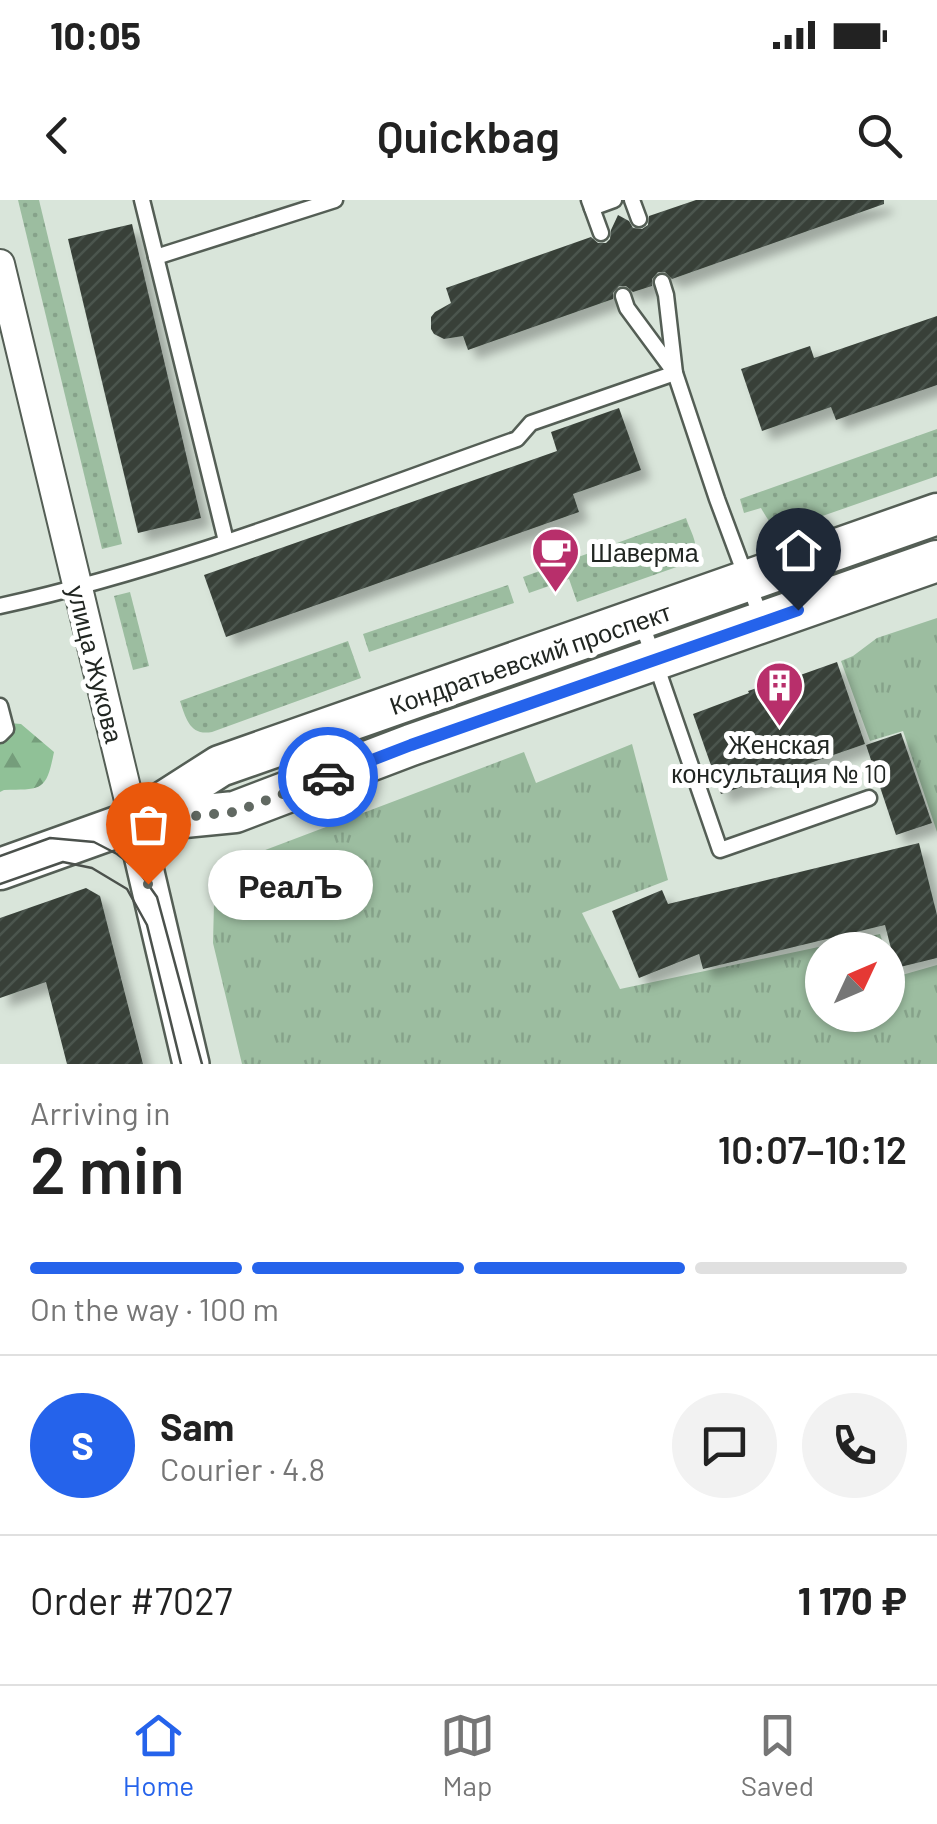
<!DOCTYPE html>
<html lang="en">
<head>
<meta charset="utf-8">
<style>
	body { margin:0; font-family:Barlow,sans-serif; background:#f2f2f2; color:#222; height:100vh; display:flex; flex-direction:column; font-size:38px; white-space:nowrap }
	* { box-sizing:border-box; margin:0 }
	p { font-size:32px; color:#767676 }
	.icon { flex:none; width:55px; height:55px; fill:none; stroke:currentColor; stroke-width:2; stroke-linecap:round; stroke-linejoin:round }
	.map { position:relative; height:864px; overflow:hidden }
	.drawer { display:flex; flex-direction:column; background:#fff; flex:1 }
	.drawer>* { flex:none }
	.needle { width:65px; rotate:46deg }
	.controls { position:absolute; left:805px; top:732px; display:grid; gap:20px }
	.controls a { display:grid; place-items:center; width:100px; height:100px; border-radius:50%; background:#fff; box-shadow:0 2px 8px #0004; font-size:50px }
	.pin { position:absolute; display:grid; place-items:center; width:85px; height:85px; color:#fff; margin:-102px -42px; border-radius:50% 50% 50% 0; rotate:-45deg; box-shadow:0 0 10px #0007 }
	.pin .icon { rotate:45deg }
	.courier { position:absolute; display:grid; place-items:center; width:100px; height:100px; margin:-50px; border:8px solid #2563eb; border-radius:50%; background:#fff; color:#222; box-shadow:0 2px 12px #0007 }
	.bubble { position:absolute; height:70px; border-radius:35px; background:#fff; box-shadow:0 2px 8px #0004; font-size:32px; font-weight:600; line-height:70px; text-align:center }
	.head em { font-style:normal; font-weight:600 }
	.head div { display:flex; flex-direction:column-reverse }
	.head { display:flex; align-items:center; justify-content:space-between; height:170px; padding:0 30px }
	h1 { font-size:65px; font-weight:600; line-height:75px }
	.bar { display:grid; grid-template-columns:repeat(4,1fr); gap:15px 10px; align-content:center; height:120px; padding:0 30px }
	.bar i { height:12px; border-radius:8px; background:#e0e0e0 }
	.bar .active { background:#2563eb }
	.bar p { grid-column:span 4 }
	.line { display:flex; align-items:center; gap:25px; padding:0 30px; border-top:2px solid #e0e0e0 }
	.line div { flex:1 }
	.round { display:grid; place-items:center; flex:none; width:105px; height:105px; border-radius:52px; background:#f2f2f2 }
	.status { display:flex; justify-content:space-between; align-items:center; height:70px; padding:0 50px; background:#fff; direction:ltr }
	.status svg { height:28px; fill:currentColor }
	header { display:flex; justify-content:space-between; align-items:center; height:130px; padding:0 30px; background:#fff; font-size:45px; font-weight:600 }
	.tabs { display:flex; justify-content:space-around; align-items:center; height:140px; border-top:2px solid #e0e0e0; background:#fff; font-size:28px; color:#767676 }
	.tabs a { display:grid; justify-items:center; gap:5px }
	.tabs .active { color:#2563eb }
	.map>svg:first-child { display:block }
	.grass { fill:url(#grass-dots) }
	.forest { fill:url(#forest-firs) }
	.park { fill:url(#park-tufts) }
	.building { fill:url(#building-hatch); filter:url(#shadow) }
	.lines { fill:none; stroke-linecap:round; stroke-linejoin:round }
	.service-casing { stroke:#545e55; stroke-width:19 }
	.minor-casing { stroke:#545e55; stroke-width:32 }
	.tertiary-casing { stroke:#545e55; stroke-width:40 }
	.secondary-casing { stroke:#545e55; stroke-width:45 }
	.service { stroke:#fff; stroke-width:14 }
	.minor { stroke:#fff; stroke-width:28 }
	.tertiary { stroke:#fff; stroke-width:35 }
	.secondary { stroke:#fff; stroke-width:40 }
	.tram { stroke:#4b514c; stroke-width:2.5 }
	.done { stroke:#616962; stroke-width:10; stroke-dasharray:0 18 }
	.route { stroke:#2563eb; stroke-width:12 }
	.labels { text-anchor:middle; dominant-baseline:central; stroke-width:10; stroke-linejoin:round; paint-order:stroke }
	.poi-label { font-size:25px; fill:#212622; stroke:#fff; text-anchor:start }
	.street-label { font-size:25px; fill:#212622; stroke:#fff }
</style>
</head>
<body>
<div class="status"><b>10:05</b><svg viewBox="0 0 49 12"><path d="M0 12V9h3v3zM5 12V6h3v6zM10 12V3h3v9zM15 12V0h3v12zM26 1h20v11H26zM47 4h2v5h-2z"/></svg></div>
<header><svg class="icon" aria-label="back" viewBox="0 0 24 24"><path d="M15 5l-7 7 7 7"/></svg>Quickbag<svg class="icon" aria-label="search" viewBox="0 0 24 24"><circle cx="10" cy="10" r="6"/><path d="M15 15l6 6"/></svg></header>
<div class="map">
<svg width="937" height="864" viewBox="0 0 937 864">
	<defs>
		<pattern id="grass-dots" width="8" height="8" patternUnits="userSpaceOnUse" patternTransform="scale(2.5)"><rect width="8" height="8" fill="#9cbda0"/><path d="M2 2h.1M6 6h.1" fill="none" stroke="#86a28a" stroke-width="1.8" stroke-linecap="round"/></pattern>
		<pattern id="forest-firs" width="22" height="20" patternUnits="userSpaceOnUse" patternTransform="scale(2.5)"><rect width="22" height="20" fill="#90c197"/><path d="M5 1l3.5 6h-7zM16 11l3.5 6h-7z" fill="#759d7b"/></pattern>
		<pattern id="park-tufts" width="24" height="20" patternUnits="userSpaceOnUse" patternTransform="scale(2.5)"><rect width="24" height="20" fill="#9cbda0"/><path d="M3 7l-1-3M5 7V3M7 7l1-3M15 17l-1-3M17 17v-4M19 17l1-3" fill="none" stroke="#86a28a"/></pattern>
		<pattern id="building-hatch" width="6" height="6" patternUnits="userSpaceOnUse" patternTransform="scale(2.5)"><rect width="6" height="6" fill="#384139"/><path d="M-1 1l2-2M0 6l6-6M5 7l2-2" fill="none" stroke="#4c544d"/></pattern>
		<filter id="shadow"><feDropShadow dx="9" dy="9" stdDeviation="5" flood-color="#0004"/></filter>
	</defs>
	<rect width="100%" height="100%" fill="#d9e5da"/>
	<g class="grass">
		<path d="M18,0H39L122,344L102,349Z"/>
		<path d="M937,229V276L788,328C772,329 768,320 761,308L744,313L740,299Z"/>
		<path d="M686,318C691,334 704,351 688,363L577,402L569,379L529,393L523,377Z"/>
		<path d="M508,385L514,403L369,452L363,434Z"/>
		<path d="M130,392L149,466L133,470L114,396Z"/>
		<path d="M348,441L361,478L212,532C190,536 186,519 180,501Z"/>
	</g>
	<path class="forest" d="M9,523L21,524L54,552C46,592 42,589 4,590L0,592V529Z"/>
	<g class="park">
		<path d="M937,418V632L903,531L870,541L841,461L853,456L877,438Z"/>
		<path d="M632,544L668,680L582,713L620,789L880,734L885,750H822V815H888V756L895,777L937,765V864H242L213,743L214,703L239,660L524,552L536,583Z"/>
	</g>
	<g class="building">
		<path d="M696,0H884V4L672,79L665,72H658L652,79V86L633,92L626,86H619L613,93V99L468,150L463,136L444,139L434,134L431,129V117L435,112L451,103L446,88L591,37L598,43H606L610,39L611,30L618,15L629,21L633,28L642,29L648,25L649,16Z"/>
		<path d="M132,24L201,318L138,333L68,39Z"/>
		<path d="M937,116V185L836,220L831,207L762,231L741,169L810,146L814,158Z"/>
		<path d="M619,208L641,270L573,294L579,312L226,437L204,375L557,251L551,232Z"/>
		<path d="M837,462L865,544L721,594L693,514L749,493L748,491L775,482V484Z"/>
		<path d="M901,533L932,623L896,635L866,545Z"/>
		<path d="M919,643L937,715V758L896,768L885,725L703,769L699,754L639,778L612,711L662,690L668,704Z"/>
		<path d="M86,688L100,696L143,864H67L46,782L0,798V718Z"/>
	</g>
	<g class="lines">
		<defs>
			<g id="service">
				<path d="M142,0L226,341"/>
				<path d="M589,0L601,33"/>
				<path d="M632,0L639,19"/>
				<path d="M592,8L614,0"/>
				<path d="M156,57L335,0"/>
				<path d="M662,82L666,95L675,173L717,299L762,420"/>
				<path d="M0,406C177,367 347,299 517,239L531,223L675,173L627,108L623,96"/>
				<path d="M641,421L720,650L869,598"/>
				<path d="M0,506L6,529L0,535"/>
			</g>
			<path id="minor" d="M0,64L134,621"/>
			<path id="tertiary" d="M134,621L191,864"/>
			<g id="secondary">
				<path d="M143,621L235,612L411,545L937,361"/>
				<path d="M0,669L134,621L220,566L937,314"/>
			</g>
		</defs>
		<use href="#service" class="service-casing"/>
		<use href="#minor" class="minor-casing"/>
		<use href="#tertiary" class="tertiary-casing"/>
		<use href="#secondary" class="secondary-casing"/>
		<use href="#service" class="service"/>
		<use href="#minor" class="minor"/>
		<use href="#tertiary" class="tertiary"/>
		<use href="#secondary" class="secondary"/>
		<g class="tram">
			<path d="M0,656L50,638L94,642L117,654L138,670L157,697L202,864"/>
			<path d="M0,684L63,662L92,668L127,689L147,725L181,864"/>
		</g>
	</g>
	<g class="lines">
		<path class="done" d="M148,684L134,622L235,612L328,577"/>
		<path class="route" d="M328,577L411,545L798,410"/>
	</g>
	<defs>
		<symbol id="cafe-pin" viewBox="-11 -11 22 30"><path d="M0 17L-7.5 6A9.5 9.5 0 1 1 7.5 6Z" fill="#b82f6b" stroke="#fff"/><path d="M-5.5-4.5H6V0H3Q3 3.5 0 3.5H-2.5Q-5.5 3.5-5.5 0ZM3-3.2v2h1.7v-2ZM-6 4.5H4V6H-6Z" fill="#fff"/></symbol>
		<symbol id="building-pin" viewBox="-11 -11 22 30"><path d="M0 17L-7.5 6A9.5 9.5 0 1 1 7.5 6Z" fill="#b82f6b" stroke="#fff"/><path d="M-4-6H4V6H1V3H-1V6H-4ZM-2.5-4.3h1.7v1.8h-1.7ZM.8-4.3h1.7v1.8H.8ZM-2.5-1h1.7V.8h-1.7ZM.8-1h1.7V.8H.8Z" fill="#fff"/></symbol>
	</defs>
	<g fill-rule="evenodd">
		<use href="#cafe-pin" x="528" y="324" width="55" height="75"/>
		<use href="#building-pin" x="752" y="458" width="55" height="75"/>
	</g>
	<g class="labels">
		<g class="poi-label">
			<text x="590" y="352">Шаверма</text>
			<text x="779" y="544" text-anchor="middle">Женская<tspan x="779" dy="29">консультация № 10</tspan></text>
		</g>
		<g class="street-label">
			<text transform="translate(530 458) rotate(-19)">Кондратьевский проспект</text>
			<text transform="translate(96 464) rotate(76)">улица Жукова</text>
		</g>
	</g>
</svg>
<div class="controls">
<a><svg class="needle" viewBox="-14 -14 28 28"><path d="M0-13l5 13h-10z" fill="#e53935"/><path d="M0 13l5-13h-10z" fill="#767676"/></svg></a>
</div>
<div class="pin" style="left:148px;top:684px;background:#ea580c"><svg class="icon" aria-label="bag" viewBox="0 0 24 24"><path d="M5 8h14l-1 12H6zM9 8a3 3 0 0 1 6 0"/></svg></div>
<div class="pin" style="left:798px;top:410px;background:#1f2937"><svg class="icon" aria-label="home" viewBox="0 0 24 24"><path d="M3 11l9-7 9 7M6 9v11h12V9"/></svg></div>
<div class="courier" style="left:328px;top:577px"><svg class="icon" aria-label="car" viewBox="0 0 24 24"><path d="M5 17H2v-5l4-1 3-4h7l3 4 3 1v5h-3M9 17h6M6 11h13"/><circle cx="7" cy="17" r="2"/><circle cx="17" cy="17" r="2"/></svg></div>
<div class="bubble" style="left:208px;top:650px;width:165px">РеалЪ</div>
</div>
<section class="drawer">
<div class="head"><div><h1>2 min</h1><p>Arriving in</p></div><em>10:07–10:12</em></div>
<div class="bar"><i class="active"></i><i class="active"></i><i class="active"></i><i></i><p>On the way · 100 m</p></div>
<div class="line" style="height:180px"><b class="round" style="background:#2563eb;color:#fff">S</b><div><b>Sam</b><p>Courier · 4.8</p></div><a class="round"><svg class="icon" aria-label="chat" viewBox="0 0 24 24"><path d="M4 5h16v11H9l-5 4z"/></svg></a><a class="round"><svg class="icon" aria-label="phone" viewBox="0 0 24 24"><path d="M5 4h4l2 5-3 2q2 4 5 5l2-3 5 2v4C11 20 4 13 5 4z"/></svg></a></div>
<div class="line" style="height:130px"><div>Order #7027</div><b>1 170 ₽</b></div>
</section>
<nav class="tabs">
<a class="active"><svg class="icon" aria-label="home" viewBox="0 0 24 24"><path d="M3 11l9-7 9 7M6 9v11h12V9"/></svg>Home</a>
<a><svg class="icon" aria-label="map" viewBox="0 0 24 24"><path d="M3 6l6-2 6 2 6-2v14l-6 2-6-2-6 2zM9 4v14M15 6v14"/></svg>Map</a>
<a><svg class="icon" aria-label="saved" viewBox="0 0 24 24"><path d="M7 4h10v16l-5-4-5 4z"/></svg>Saved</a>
</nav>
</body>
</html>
